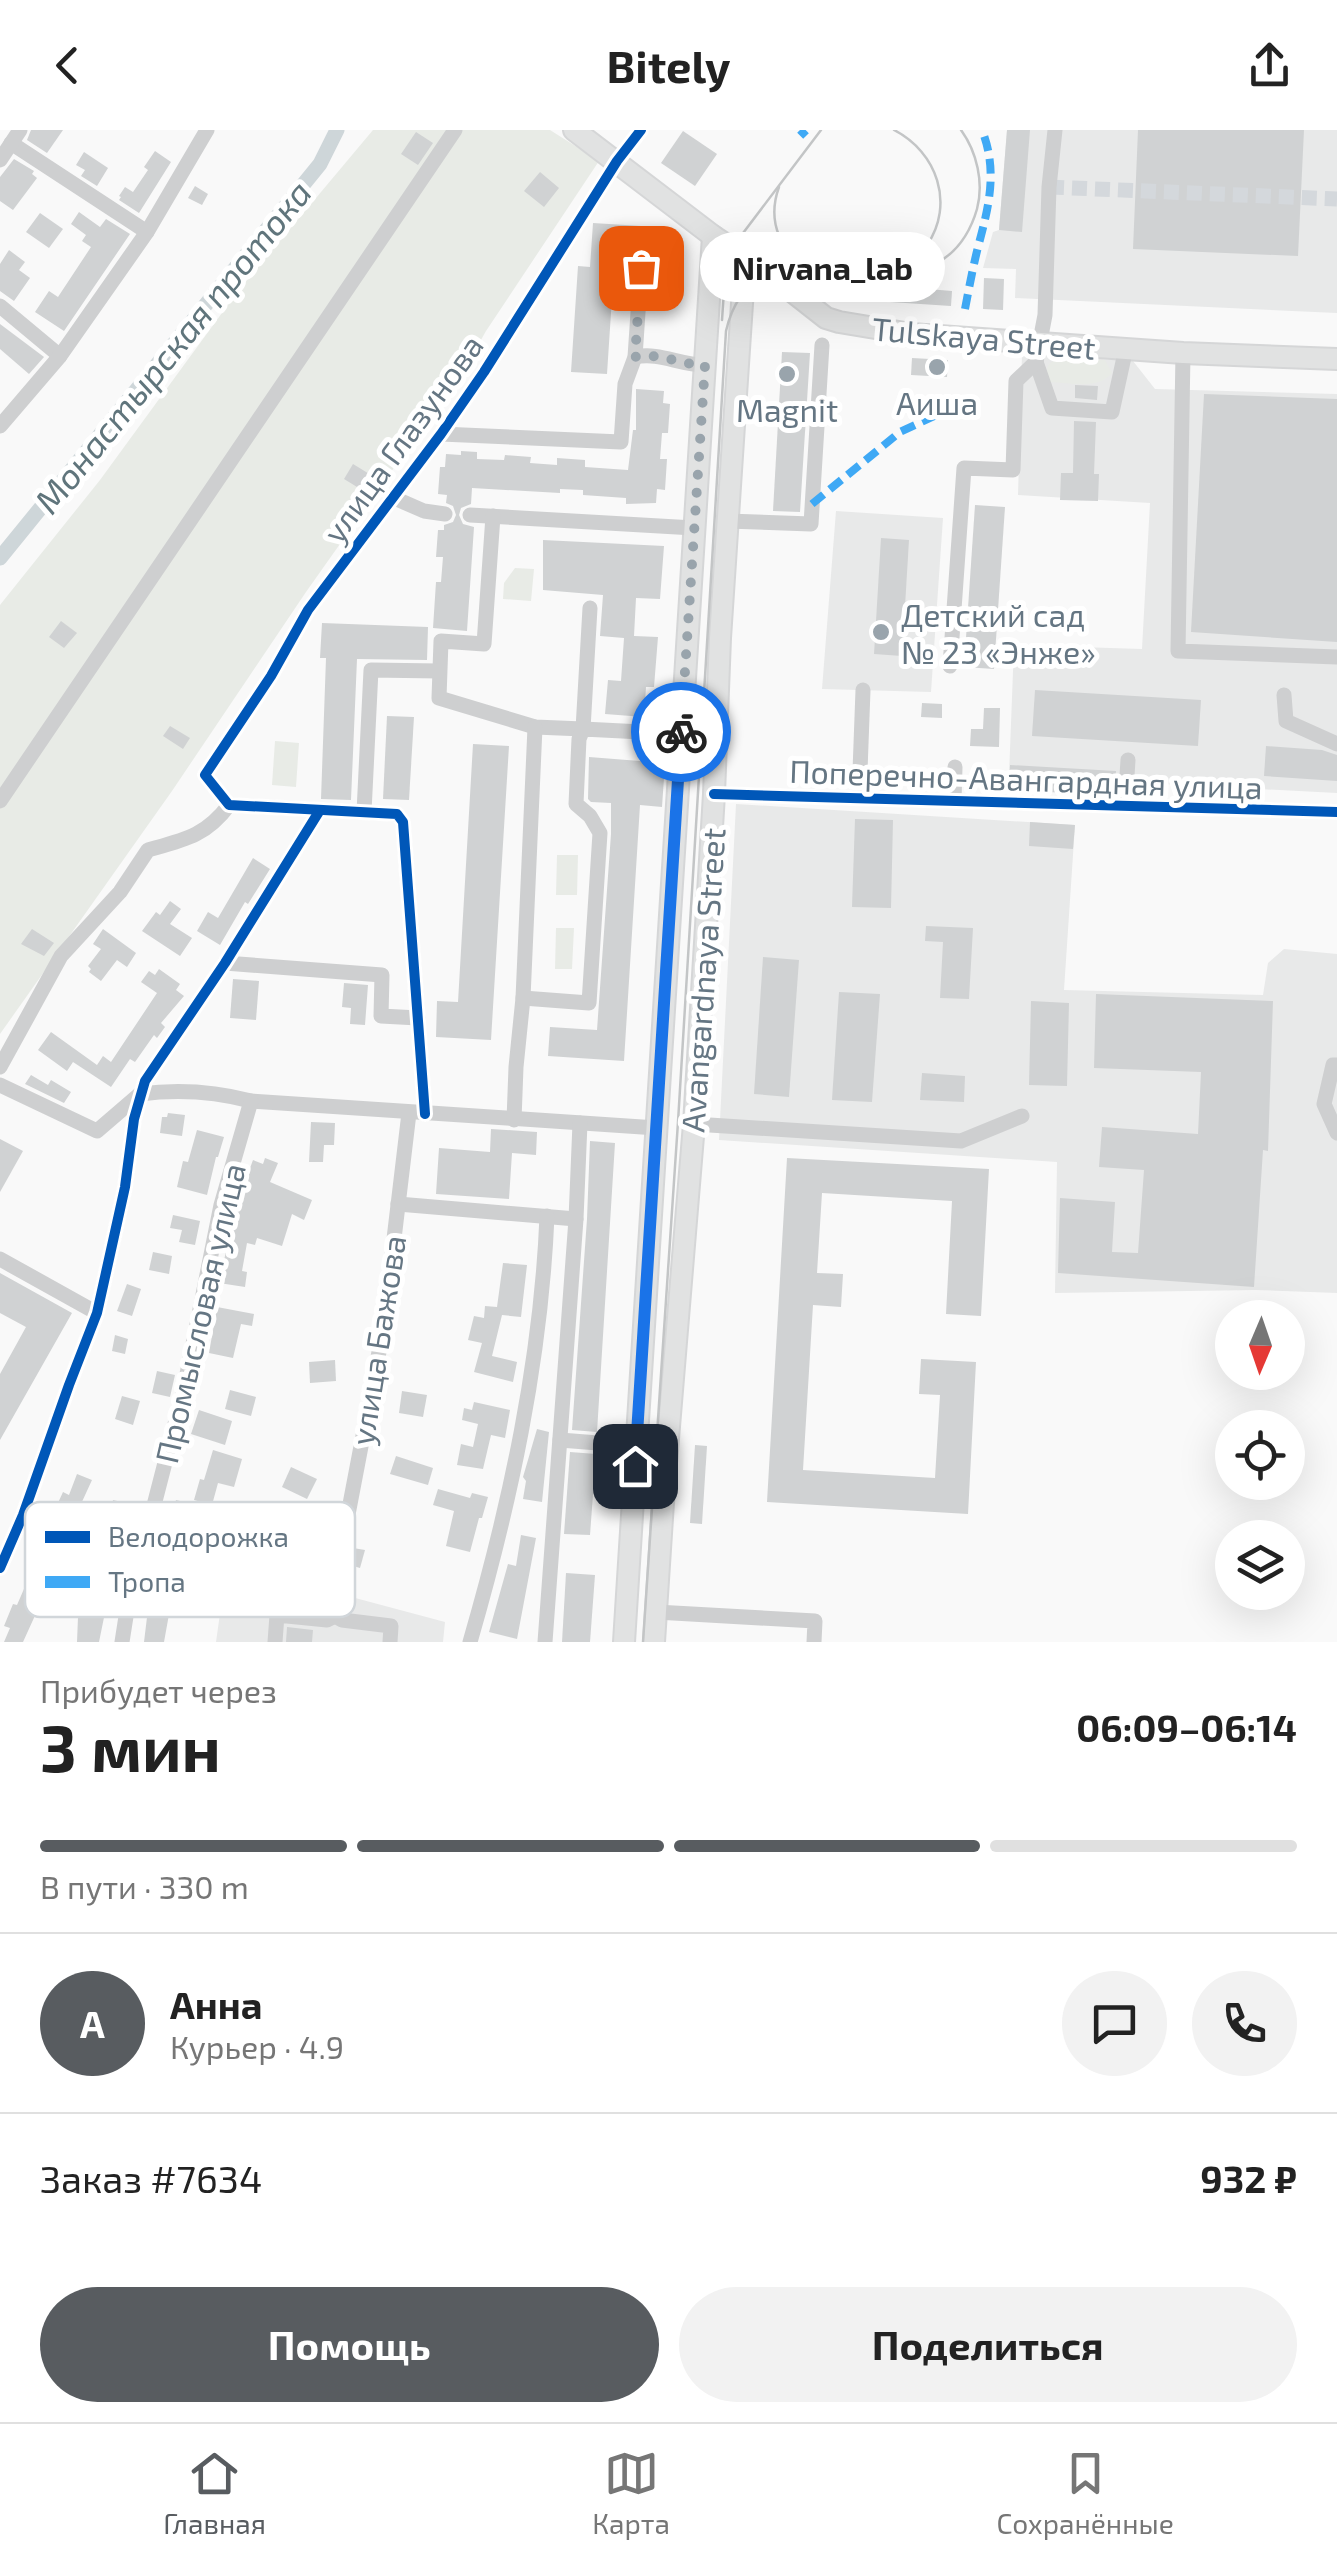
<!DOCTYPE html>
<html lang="ru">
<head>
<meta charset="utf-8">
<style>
	body { margin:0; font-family:"Exo 2",sans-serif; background:#f2f2f2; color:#222; height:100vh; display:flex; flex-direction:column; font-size:38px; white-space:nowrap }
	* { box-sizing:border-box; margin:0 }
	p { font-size:32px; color:#767676 }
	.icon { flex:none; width:55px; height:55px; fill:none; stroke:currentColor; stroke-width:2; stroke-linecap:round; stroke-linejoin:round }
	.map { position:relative; height:1512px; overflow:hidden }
	.panel { display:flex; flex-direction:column; background:#fff; flex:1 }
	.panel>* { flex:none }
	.needle { width:65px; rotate:182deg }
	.fabs { position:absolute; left:1215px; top:1170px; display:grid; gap:20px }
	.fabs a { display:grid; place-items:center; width:90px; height:90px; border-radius:50%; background:#fff; box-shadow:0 10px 40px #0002; font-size:50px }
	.pin { position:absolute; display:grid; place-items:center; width:85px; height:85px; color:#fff; margin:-42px; border-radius:20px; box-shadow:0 5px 15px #0006 }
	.courier { position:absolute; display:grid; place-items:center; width:100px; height:100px; margin:-50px; border:8px solid #1a73e8; border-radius:50%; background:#fff; color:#222; box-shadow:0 2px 12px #0007 }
	.bubble { position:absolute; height:70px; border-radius:35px; background:#fff; box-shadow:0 10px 40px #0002; font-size:32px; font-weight:700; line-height:70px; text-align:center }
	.headline em { font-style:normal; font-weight:700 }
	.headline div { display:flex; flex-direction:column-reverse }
	.headline { display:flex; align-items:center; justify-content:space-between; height:170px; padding:0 40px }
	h1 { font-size:65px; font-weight:700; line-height:75px }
	.bar { display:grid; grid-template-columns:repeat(4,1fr); gap:15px 10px; align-content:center; height:120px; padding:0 40px }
	.bar i { height:12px; border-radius:8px; background:#e0e0e0 }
	.bar .selected { background:#585c60 }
	.bar p { grid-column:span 4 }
	.line { display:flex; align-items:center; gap:25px; padding:0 40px; border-top:2px solid #e0e0e0 }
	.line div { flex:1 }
	.round { display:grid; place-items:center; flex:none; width:105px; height:105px; border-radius:52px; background:#f2f2f2 }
	.button { display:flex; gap:20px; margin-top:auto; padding:20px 40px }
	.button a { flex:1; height:115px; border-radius:60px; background:#585c60; color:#fff; font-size:40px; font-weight:700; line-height:115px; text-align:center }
	.button a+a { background:#f2f2f2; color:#222 }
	header { display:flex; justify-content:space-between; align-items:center; height:130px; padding:0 40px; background:#fff; font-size:45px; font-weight:700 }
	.tabs { display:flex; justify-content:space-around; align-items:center; height:140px; border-top:2px solid #e0e0e0; background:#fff; font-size:28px; color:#767676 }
	.tabs a { display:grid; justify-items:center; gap:5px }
	.tabs .selected { color:#585c60 }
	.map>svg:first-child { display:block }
	.built { fill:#e8e9e9 }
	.green { fill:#e8ebe6 }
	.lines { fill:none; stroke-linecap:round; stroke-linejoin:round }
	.canal { stroke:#ced6d9; stroke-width:15 }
	.building { fill:#d0d2d3 }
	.minor-tunnel { stroke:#d4d8dc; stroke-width:15; stroke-dasharray:15 8; stroke-linecap:butt }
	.major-casing { stroke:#d5d6d7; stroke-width:24 }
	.minor { stroke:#cecfd0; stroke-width:15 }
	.major { stroke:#e1e2e2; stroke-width:20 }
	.tram { stroke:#c3c5c6; stroke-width:2.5 }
	.quiet { stroke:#3fa9f5; stroke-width:8; stroke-dasharray:15 8; stroke-linecap:butt }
	.cycleway-casing { stroke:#fff; stroke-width:16 }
	.cycleway { stroke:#0057b8; stroke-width:10 }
	.done { stroke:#99a4ac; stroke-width:10; stroke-dasharray:0 18 }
	.route { stroke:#1a73e8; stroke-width:12 }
	.poi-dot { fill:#99a4ac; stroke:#fff; stroke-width:4 }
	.labels { text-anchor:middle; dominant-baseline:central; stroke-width:10; stroke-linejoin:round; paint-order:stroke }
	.street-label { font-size:32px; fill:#657683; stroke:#fff }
	.poi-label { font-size:32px; fill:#657683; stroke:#fff }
	.water-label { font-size:35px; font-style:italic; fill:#60757c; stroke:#fff }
	.key { fill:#fff; stroke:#d1d6da; stroke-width:2.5 }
	.key-label { font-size:28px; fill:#657683 }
</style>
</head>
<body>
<header><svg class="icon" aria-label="back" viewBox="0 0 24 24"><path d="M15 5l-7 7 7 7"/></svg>Bitely<svg class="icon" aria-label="share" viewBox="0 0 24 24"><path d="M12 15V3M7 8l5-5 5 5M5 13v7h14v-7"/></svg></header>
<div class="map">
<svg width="1337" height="1512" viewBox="0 0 1337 1512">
	<rect width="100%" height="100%" fill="#f9f9f9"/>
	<g class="built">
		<path d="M1007,0H1337V183L1015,168L1016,139L983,138L993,102L999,100Z"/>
		<path d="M1022,224L1133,231L1155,259L1337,264V663L1009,646L1014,515L1142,519L1150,373L1018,365Z"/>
		<path d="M836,381L943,388L931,562L822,559Z"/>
		<path d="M736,674L1075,695L1064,860L1263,865L1268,833L1284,819L1337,824V1163L1256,1160L1055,1163L1057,1032L719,1010Z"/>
		<path d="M230,1413L347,1431L344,1465L445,1492L443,1512H216Z"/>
	</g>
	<g class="green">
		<path d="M373,0H550L599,31L486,201L468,233L306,462L172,661L0,904V475L100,350L238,161Z"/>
		<path d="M1060,228L1105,230L1112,243C1098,260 1071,253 1050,252C1044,239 1046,233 1060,228Z"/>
		<path d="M515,438L534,439L531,471L503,469L504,453Z"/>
		<path d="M275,611L299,613L296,657L272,655Z"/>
		<path d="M557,725H578L577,765H556Z"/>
		<path d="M556,798H574L572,839H555Z"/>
	</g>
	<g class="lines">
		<path class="canal" d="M0,428L320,34L337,0"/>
	</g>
	<g class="building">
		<path d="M31,0H63L47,23L27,10Z"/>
		<path d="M1007,0H1030L1022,102L999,100Z"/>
		<path d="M1138,0H1304L1298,126L1133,119Z"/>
		<path d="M683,1L717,24L695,56L661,33Z"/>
		<path d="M416,2L433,13L418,35L401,24Z"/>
		<path d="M155,21L171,32L139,83L119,70L121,67L119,66L125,57L133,62L148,40L144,37Z"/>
		<path d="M84,22L108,38L97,56L81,46L85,40L76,35Z"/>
		<path d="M14,29L34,41L32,44L37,48L13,80L0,71V47Z"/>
		<path d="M540,42L559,58L544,77L524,61Z"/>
		<path d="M195,56L208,64L202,75L188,68Z"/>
		<path d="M79,82L100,97L106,89L130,104L64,201L35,182L49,161L58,167L91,117L82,111L86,105L71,94Z"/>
		<path d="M40,83L63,99L49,118L26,102Z"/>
		<path d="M593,93L657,97L655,129L625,127V138L614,137L607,244L571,242L578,136L590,137Z"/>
		<path d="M9,120L25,132L19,140L30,148L14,171L0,161V134Z"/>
		<path d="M984,148L1004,149L1003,180L983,179Z"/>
		<path d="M891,156L952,161L951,176L890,172Z"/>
		<path d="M0,194L44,227L29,244L0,219Z"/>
		<path d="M782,222L810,223L800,382L773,381Z"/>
		<path d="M912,228L948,230L947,247L911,245Z"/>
		<path d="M1075,255L1098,256L1097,270L1075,268Z"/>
		<path d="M636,259L664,261L663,273L670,274L668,303H662L660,329H667L665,360L657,359L656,373L626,374V368L583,365V360L560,359V363L472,358L471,374L461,378L459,385L463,394L474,397L467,501L433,498L436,452H441L443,427H436L438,400H444V395L453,392L456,385L453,376L446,373L447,365L438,364L440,337H445L446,324L461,325V321L477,322V329L504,330L505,325L531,327L530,333L557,335V328L585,330V337L628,340L633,300H636Z"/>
		<path d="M1204,264L1337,269V512L1191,502Z"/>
		<path d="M1074,291L1096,292L1094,344H1099L1098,371L1060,370L1061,343H1073Z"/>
		<path d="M353,334L371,345L362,360L344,349Z"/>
		<path d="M975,375L1005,377L994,539L964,537Z"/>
		<path d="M881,408L909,410L902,526L874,524Z"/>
		<path d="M543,410L664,416L660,469L636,468L634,506L658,507L654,557H646L644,587L605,584L608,550L621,551L624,508L600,506L603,465L543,460Z"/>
		<path d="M61,491L77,503L64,518L49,507Z"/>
		<path d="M322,493L428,497L427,530L357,529L351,670L321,669L326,528H320Z"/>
		<path d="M1035,560L1201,570L1198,616L1032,606Z"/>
		<path d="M922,573L942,574V588L921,587Z"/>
		<path d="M984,578H1000L999,617L970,616L971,599H983Z"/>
		<path d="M387,586L414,587L409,670L383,669Z"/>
		<path d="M170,596L190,608L183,619L163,606Z"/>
		<path d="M473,614L509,616L491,910L436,907L437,871L458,872Z"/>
		<path d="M1266,616L1322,620L1337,625V651L1264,646Z"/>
		<path d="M589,627L665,633L662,677L640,675L624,931L548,926L550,897L597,900L611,704V673L591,672L588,669Z"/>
		<path d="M1010,635L1116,641L1114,664L1009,661Z"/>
		<path d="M1205,651L1234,653L1233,668L1204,667Z"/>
		<path d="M855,689L893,690L891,778L852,777Z"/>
		<path d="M1030,692L1075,695L1073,719L1029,716Z"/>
		<path d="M253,728L270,739L248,774L245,772L220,815L197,801L208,782L218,788Z"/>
		<path d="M170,771L181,779L170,794L192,808L180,826L142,801L156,782L160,785Z"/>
		<path d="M926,796L973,798L969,869L940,868L943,812L925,811Z"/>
		<path d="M32,799L54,813L44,826L21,814Z"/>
		<path d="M103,799L136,823L127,837L117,830L101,851L89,842L91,839L88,836L101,819L93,814Z"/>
		<path d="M763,827L799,830L789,967L754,964Z"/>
		<path d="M159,839L180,854L176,860L184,866L161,893L165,897L157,908L154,905L135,932L130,929L111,957L73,932L67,941L38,920L51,902L97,935L103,926L111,932L157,863L141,852L149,841L155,845Z"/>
		<path d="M233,849L259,851L256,890L230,888Z"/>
		<path d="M344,853L368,855L365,895L350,894L351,878L342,877Z"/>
		<path d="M839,862L880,864L872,972L832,970Z"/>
		<path d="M1096,864L1273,871L1268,1021L1263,1020L1254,1157L1058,1143L1060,1068L1115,1072L1112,1122L1138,1123L1144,1040L1099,1037L1102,997L1198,1004L1201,942L1094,938Z"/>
		<path d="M1031,871L1069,873L1067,956L1029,955Z"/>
		<path d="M922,943L965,946L964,972L920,970Z"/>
		<path d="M31,945L48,955L51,950L71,962L64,973L25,954Z"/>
		<path d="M168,983L185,985L182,1006L160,1003L162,987H167Z"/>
		<path d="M311,992L335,993L334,1015H324L323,1032H309Z"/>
		<path d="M491,999L537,1002L536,1025L512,1023L509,1069L436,1064L439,1018L490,1022Z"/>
		<path d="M197,1000L224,1007L218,1027H216L207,1065L177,1057L183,1031L188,1032Z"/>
		<path d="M0,1009L23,1021L0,1062Z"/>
		<path d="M590,1011L615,1013L597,1302L572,1300L587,1089Z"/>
		<path d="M265,1028L278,1033L270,1052L312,1070L304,1090L292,1084L282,1116L257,1108L255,1115L247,1113L242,1141L247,1142L245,1157L219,1153L229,1108L227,1107L238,1071L253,1030L263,1034Z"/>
		<path d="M787,1028L989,1039L981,1186L946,1184L952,1071L822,1063L817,1143L843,1144L841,1177L813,1175L803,1340L935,1348L940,1265L919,1264L921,1229L976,1232L968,1384L767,1372Z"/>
		<path d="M173,1085L200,1091L195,1115L179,1112L182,1100L170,1098Z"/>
		<path d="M153,1122L172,1126L169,1144L149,1140Z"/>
		<path d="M503,1133L527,1135L521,1187L502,1185L492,1226L517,1232L513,1252L474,1242L482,1213L468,1210L474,1186L484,1188L485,1176L497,1177Z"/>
		<path d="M0,1143L72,1183L0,1310V1244L26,1197L0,1183Z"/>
		<path d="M127,1154L141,1159L132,1186L117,1181Z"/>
		<path d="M217,1177L254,1184L252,1196L241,1194L233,1228L209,1223Z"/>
		<path d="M115,1205L128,1209L125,1224L112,1221Z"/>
		<path d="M335,1230L336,1251L310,1253L309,1232Z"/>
		<path d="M157,1241L175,1245L170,1267L152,1263Z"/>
		<path d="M230,1260L256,1267L251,1286L225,1279Z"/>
		<path d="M402,1261L427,1265L423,1287L399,1283Z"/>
		<path d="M122,1266L140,1271L133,1295L115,1289Z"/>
		<path d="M474,1272L510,1280L505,1308L491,1305L483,1339L457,1335L461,1314L473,1317L478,1294L462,1290L464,1278L472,1280Z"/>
		<path d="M199,1280L232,1291L225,1315L191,1304Z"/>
		<path d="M537,1299L549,1302L542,1372L523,1369L526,1351L523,1347Z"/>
		<path d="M695,1315L707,1316L702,1394L690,1393Z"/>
		<path d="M213,1320L242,1329L234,1357L218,1353L212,1375L194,1370L200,1349L204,1350Z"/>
		<path d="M570,1322L596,1324L590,1405L564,1404Z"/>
		<path d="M396,1326L433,1338L428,1355L390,1344Z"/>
		<path d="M291,1337L317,1349L307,1369L282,1357Z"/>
		<path d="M77,1344L92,1350L75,1387L69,1384L49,1431L53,1433L46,1449L79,1456L83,1440L90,1441L92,1431L123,1437L118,1460L110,1458L99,1512H77L78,1487L38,1479L23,1512H4L10,1498L4,1496L13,1474L17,1475L30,1445L26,1444L45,1396L47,1397L63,1362L69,1365Z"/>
		<path d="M438,1359L470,1368L472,1363L488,1367L482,1388H479L470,1422L446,1416L454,1381L433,1375Z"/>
		<path d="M113,1370L135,1375L128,1403L107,1398Z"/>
		<path d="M176,1370L197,1375L191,1395H193L183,1441L177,1440L164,1512H144L152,1446L158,1421L167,1422L175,1386L171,1385Z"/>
		<path d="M521,1405L536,1408L517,1509L489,1502L508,1434L516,1436Z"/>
		<path d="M353,1418L365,1420L360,1438L350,1435Z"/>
		<path d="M566,1443L595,1445L590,1512H562Z"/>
		<path d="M287,1497L313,1500L312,1512H286Z"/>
	</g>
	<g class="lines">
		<path class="minor-tunnel" d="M1049,57L1337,69"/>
		<defs>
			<g id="major">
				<path d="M574,0L713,106L770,144L826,188L839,192L911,204L1183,223L1337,229"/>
				<path d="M624,1512L713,106"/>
				<path d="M654,1512L664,1357L694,994L714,664L720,508L745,128"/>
			</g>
		</defs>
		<use href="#major" class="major-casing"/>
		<g class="minor">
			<path d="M11,13L147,102"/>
			<path d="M0,30L20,0"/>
			<path d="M0,176L60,226"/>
			<path d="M1183,223L1178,521L1337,527"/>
			<path d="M635,227C660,222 679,235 705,235"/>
			<path d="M1036,232L1052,278L1112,282L1126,218"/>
			<path d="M0,296L60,226L147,102L207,0"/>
			<path d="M441,304L621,312L625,254L635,227L641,138"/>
			<path d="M392,367L424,381L445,384"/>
			<path d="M470,385L694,398"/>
			<path d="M493,386L484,514L441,511L439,568L535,597L583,599L590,478"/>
			<path d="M727,391L811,394L822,215"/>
			<path d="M950,536L964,338L1013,340L1016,251L1036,232L1045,185L1049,57L1055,0"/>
			<path d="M1284,565L1286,591L1337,614"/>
			<path d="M714,664L1337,682"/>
			<path d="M859,668L863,560"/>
			<path d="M0,671L455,0"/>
			<path d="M954,671L955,637"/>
			<path d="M1125,676L1128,630"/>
			<path d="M364,682L371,540L439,541"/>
			<path d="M225,833L382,845L381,886L418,888"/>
			<path d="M523,868L589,873L600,703L590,686L576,674L579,609L583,599L681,604"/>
			<path d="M1337,935H1333L1324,974L1337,1003"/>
			<path d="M0,937L61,826L120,762L148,720C184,710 206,706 229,675"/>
			<path d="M0,955L97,1001L140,964"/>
			<path d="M140,964C178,959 213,961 251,971L657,998"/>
			<path d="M425,984L403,692L397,684L229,675L205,645L271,546L308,480L441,304L484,242L617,31L641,0"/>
			<path d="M514,990L516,937L523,868L535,597"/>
			<path d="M694,994L961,1011L1022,986"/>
			<path d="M398,1074L576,1089"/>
			<path d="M0,1129L97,1183"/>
			<path d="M560,1310L636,1316"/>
			<path d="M0,1438L23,1385L69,1255L97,1183L125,1057L134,989L145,951L225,833L320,680"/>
			<path d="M656,1482L815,1491L814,1512"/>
			<path d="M335,1486L338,1437L383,1201L409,983"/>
			<path d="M122,1512L127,1480L184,1259L221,1075L251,971"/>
			<path d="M275,1512L277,1485L327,1490L335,1486L342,1490L391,1496L390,1512"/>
			<path d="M470,1512C510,1374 541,1231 547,1086"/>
			<path d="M545,1512L576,1089L580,993"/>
		</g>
		<use href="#major" class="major"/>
		<g class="tram">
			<path d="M894,0C937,22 955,74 927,115C919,126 909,135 896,139"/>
			<path d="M779,57C767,90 779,126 814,138"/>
			<path d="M722,190L726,131L731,119L821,0"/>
			<path d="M643,1512L678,992L726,201C732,175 745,153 771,143C788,138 808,141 825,142C887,148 955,155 977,79C984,53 977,22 961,0"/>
		</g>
		<g class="quiet">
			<path d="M800,0L806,6"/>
			<path d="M965,179C969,158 973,137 978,117C989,76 998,41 982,0"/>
			<path d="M812,374L900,302L958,275"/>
		</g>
		<defs>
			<g id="cycleway">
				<path d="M714,664L1337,682"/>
				<path d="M425,984L403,692L397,684L229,675L205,645L271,546L308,480L441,304L484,242L617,31L641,0"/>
				<path d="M0,1438L23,1385L69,1255L97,1183L125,1057L134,989L145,951L225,833L320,680"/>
			</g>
		</defs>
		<use href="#cycleway" class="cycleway-casing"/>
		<use href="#cycleway" class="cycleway"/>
	</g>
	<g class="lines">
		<path class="done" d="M641,138L635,227C659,222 680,235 705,235L681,602"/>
		<path class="route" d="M635,1336L681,602"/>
	</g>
	<g class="poi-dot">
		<circle cx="937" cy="237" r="10"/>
		<circle cx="787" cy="244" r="10"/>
		<circle cx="881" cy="502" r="10"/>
	</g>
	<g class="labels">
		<g class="street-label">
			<text transform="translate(984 207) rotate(5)">Tulskaya Street</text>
			<text transform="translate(402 308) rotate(-54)">улица Глазунова</text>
			<text transform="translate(1026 648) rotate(2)">Поперечно-Авангардная улица</text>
			<text transform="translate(702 850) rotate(-86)">Avangardnaya Street</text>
			<text transform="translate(199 1183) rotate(-77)">Промысловая улица</text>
			<text transform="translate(377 1210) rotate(-81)">улица Бажова</text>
		</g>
		<g class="poi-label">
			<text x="937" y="272">Аиша</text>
			<text x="787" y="279">Magnit</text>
			<text x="901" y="484" text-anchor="start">Детский сад<tspan x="901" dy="37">№ 23 «Энже»</tspan></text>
		</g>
		<g class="water-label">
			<text transform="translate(172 216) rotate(-51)">Монастырская протока</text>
		</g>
	</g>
	<rect x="25" y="1372" width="330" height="115" rx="15" class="key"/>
	<rect x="45" y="1401" width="45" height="12" fill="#0057b8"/>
	<rect x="45" y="1446" width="45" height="12" fill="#3fa9f5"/>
	<g class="key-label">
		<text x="108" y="1417">Велодорожка</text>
		<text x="108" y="1462">Тропа</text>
	</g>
</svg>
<div class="fabs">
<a><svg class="needle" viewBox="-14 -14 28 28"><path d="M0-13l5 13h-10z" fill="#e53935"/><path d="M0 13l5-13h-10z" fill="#767676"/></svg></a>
<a><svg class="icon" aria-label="locate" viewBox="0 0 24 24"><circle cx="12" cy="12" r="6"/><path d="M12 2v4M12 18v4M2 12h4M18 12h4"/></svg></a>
<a><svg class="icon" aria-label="layers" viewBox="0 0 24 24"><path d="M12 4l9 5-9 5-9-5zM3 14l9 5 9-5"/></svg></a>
</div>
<div class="pin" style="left:641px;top:138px;background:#ea580c"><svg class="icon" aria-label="bag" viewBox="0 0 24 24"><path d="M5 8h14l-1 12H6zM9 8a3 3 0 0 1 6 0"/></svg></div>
<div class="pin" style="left:635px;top:1336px;background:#1f2937"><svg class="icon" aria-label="home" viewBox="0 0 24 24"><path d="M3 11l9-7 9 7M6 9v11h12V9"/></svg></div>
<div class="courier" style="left:681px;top:602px"><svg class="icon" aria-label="bike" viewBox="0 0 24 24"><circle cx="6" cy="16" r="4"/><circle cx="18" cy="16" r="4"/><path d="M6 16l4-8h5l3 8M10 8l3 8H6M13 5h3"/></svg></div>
<div class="bubble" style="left:700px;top:102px;width:245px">Nirvana_lab</div>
</div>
<section class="panel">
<div class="headline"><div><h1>3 мин</h1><p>Прибудет через</p></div><em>06:09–06:14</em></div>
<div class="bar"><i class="selected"></i><i class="selected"></i><i class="selected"></i><i></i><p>В пути · 330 m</p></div>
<div class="line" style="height:180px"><b class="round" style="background:#585c60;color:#fff">А</b><div><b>Анна</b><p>Курьер · 4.9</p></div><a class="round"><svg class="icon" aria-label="chat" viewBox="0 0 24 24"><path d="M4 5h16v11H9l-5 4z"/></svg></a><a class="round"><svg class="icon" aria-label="phone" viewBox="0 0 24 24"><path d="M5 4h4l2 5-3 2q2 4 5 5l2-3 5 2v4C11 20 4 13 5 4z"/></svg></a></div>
<div class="line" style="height:130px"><div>Заказ #7634</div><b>932 ₽</b></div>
<div class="button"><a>Помощь</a><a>Поделиться</a></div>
</section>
<nav class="tabs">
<a class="selected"><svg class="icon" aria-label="home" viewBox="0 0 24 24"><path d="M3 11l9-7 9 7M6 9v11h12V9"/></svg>Главная</a>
<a><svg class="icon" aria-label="map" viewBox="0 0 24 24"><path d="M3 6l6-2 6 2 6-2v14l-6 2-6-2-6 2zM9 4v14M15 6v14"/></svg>Карта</a>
<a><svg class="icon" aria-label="saved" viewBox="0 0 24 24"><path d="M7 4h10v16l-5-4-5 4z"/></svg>Сохранённые</a>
</nav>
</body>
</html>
